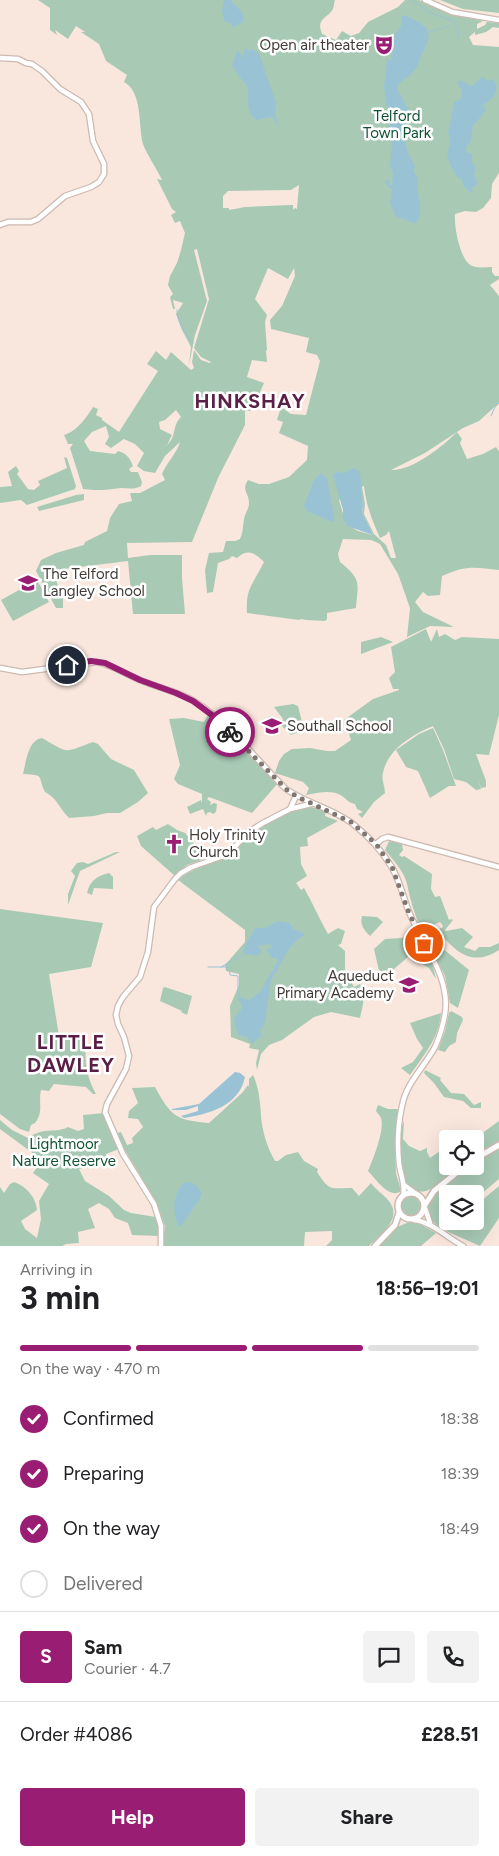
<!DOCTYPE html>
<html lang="en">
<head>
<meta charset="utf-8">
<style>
	body { margin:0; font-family:Figtree,sans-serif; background:#f2f2f2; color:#202124; height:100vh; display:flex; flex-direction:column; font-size:19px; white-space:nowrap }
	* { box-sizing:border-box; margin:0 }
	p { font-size:16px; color:#757577 }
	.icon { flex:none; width:28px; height:28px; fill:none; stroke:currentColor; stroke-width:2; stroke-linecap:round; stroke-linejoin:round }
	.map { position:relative; height:1246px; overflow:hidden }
	.side { display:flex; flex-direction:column; background:#fff; flex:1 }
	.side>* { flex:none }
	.buttons { position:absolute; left:439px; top:1130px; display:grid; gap:10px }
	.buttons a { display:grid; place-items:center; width:45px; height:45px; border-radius:5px; background:#fff; box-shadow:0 5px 20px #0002; font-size:25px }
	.pin { position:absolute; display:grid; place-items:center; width:42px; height:42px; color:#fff; margin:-21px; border:2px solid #fff; border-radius:50%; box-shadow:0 1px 5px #0007 }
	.courier { position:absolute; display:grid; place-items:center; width:50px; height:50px; margin:-25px; border:4px solid #9a1d74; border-radius:50%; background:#fff; color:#222; box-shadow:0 1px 6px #0007 }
	.head em { font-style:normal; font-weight:700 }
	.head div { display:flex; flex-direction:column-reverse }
	.head { display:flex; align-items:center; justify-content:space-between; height:85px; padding:0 20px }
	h1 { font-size:32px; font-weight:700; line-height:38px }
	.bar { display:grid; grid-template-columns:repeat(4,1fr); gap:8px 5px; align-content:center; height:60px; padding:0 20px }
	.bar i { height:6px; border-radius:4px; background:#e0e0e0 }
	.bar .on { background:#9a1d74 }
	.bar p { grid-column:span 4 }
	.line { display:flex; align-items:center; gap:12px; padding:0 20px; border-top:1px solid #e0e0e0 }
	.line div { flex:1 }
	.round { display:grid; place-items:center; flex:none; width:52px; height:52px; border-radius:5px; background:#f2f2f2 }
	ol { padding:0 20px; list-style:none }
	li { display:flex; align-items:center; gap:15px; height:55px }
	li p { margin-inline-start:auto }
	li .icon { padding:5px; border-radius:50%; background:#9a1d74; color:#fff; stroke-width:4 }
	li:last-child { color:#757577 }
	li i { width:28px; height:28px; border:2px solid #e0e0e0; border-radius:50% }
	.cta { display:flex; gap:10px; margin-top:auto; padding:10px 20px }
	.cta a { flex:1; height:58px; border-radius:5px; background:#9a1d74; color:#fff; font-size:20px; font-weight:700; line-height:58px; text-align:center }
	.cta a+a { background:#f2f2f2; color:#202124 }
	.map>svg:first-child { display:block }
	.green { fill:#a8cab5; fill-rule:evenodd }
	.water { fill:#99c3d5 }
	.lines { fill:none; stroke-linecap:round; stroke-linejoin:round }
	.stream { stroke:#99c3d5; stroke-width:1 }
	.secondary-casing { stroke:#ccbab0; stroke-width:7 }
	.primary-casing { stroke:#ccbab0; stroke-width:8 }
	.secondary { stroke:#fff; stroke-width:4.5 }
	.primary { stroke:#fff; stroke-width:5 }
	.done { stroke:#817770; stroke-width:5; stroke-dasharray:0 9 }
	.route { stroke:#9a1d74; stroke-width:6 }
	.labels { text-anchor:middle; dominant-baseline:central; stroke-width:5; stroke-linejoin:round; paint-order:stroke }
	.poi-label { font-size:15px; fill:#413a36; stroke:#fff; text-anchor:start }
	.park-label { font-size:15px; fill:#115133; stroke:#fff }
	.district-label { font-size:20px; font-weight:bold; letter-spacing:1px; fill:#5a1f46; stroke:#fff }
</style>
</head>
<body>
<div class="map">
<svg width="499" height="1246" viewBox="0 0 499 1246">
	<rect width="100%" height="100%" fill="#f9e7dd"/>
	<g class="green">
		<path d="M38,0H335C334,3 334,6 333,9C326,20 316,18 322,34L336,40L342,31L351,36L359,33L368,22L398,7L405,0H419L449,13L483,21L477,24V29L485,25L487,22L499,23V28L493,27L486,32L475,35V32L469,37L473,45L499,47V173L492,184L491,198L483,208L476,212L465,211L455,214C454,226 459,255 469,264C475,269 485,267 492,267V272L495,276H499V279L490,285L499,296V403L479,421L463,428L425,453L391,470C412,471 442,447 457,432L462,439L460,443L467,459L483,454L496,447L499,451V570C475,567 465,565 442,576L440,595L428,596L423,592L415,602L423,612L454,627L430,626L407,637L410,608L398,574L380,544L371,540L343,539L338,554L340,562C362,580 358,582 356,608L327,613V619L325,621L306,620L301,619L299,620L247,613C245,588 254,583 264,562C255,553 248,548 237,558L232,556L229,559L218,563L213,592L207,593L205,570L209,553L223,552L226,541H235L240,539C243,532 243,526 244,519C245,513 249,509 249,503C249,493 241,490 248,480L259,484H269L289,477L307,460L308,446L279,433L283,422L277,420L281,407L291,414L306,415L320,361L317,355L306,352L309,338L271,329L270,320L282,306L295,276L294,268L288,279L268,268L255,299L267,315L265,322L267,350L266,351L267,362L252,360L247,377L264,383L253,408L250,411H245V425L218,478L192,542L127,543L128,558L150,555H182V578L185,614H133L128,561L55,570L59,595H63V608H56L36,571L41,560L56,553L84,545L85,542L107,531L110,518L119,504L132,501L130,493H140L165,480L162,474C167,462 177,453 180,442L165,456L155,473L144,471L137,466L144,453L135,444L124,439L111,448L105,444L109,437L106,426L92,432L84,441L90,451L115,454L118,451C126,453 130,458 133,466L129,469L131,472H138L142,482L141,486C134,490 128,488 121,488C107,490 97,491 83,489L70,448L73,444H68L64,435C76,432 87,417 93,407L98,409L96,415L102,418V420L119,432L158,371L147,364L156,351L166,360L171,352L191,370L194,368L192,362L194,350L201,360L210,363L211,362L201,357L194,348L209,299L197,249L194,250L207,301L195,335L189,365L191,347L182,330L176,314L183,303L173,300L175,309H173L170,297L173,294L168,285L170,276L177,263L181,250L185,233L180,221L175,223L171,215L176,212L172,209L157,179L162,180C157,169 147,155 143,144C138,126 143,92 124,82L127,75L106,61L99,44L81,32H85L76,26L68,39L55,30L57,35L50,30V8ZM299,185L297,209L295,208L293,210V205H291L245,207L229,210V208H223V196L228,191L291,190ZM176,410L181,417C170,427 179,441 161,448L167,445L172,435L160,429L159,422L165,420ZM364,486C366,505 372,520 380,538L386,535L389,531L396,558H391L386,545L374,534L364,514L365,504L362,487ZM361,488L363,506L362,512L373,535L358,531L346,524L339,500Z"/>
		<path d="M440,0H499V13L463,9Z"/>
		<path d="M64,457L67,458L76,486L75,489L27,505L21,500L0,503V487L12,486L8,472L16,466L19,471L17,474L28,489L34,490L40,485L38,481L67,468Z"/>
		<path d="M84,494V500L39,511L37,507L76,495Z"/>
		<path d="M37,580L49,602L13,621L1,600Z"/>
		<path d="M426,629L431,642L437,629L439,637L445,634L455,640L462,637L499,639V715L489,755L476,754L486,781V787L481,788L477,776L481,789L476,790L466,782L454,779L444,749L433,726C412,735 388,749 383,773C381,780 385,786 385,793L374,802L362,818L358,814L363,812L357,809L355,804C347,802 348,800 342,796C331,789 318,793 306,795L309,788L303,782L275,773L279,761L284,754L292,749L310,748L327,751H335L351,740L344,720L373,699L399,690V689H393L389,678L395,672L391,647Z"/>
		<path d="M381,637L393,642L361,654V642Z"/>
		<path d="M293,704L298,706L304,730L291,735L281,725L283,719L274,707Z"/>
		<path d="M208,715L278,783L252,813L209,797L207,799L211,802L210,805L214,803L217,804L216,812L213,814L210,812L207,813L206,816L203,809L190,814L187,807L201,800L202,803V794L178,784L174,779L180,765L169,719L184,718L204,722Z"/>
		<path d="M433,728L443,750L456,786H449L430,798L418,771L406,767L396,750L419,734Z"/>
		<path d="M42,738C70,754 63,753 93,742L98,744L111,759L134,770L148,793L138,802L120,813H107L94,816L69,818C59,808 58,799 45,792C37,776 46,775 23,774C26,762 28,740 42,738Z"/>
		<path d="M305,807L319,808L326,811L325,816L338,821L307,838L308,846L300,847L301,864L307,876L296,883L301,890L304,888C313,903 319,919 328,934L338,928L345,931L341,944L338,945L345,951V970L354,987L360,984C367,994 362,1008 360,1018L331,1012L314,1017L282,1040L269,1045L261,1054L257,1070L256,1063L259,1050L249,1048L250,1044L231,1037L230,1006L239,985V974L226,971L225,965L245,942V930L178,880C191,868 208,866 223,858C235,852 239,842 249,834C265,821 286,813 305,807Z"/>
		<path d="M168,824L177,830L185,833L205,856L204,859L187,865L175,876L141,846L137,836L153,827L156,830Z"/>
		<path d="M389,841L402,844L403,850L399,855L402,857L404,856L432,874L431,889L435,897L440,896L449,920L451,919L453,920L445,930L446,931L462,928L473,937L464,947L475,951L479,947H490L499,943V950C471,968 454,951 437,929L442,928L443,926L440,922L421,930C415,915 410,900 407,884C404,871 393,860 385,850Z"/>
		<path d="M116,852H120L80,871L68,905V894L75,876L71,871L77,863L83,862L88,864Z"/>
		<path d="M109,873L113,877V889L94,888L92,895L87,893C90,881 96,876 109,873Z"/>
		<path d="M0,909L103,923L91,967L49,974L59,1036L61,1039H70L86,1035C85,1060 84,1071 96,1094H93L86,1087L54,1084L49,1091L41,1090C38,1103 44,1111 35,1123L31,1125L29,1132L20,1129L0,1114Z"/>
		<path d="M362,916L377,917L383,922L370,936C363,929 360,925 362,916Z"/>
		<path d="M418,935L433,966L436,979L429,968L409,956L386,976L379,971L374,949L385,939L414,937Z"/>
		<path d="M426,935L469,970L458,1008L450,1003L445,976L425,937Z"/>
		<path d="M165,987L192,996L187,1015L181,1012L182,1011L160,1001L163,988Z"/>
		<path d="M451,1011L462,1017L463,1020L457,1033L456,1042L449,1046L445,1052L438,1050L445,1031L449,1013Z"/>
		<path d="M441,1013C439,1038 424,1055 410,1075L401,1068L413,1062L423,1048L417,1039L410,1023Z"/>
		<path d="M425,1070L441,1078L440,1080L451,1093L464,1094L474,1105L481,1102V1108H471L463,1101L444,1097L434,1083L424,1073Z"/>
		<path d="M253,1075C259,1088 260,1101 261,1115C262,1131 267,1147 275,1161H278L286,1155L298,1152L304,1161L318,1169L317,1172C330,1192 330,1188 352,1188L359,1196L371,1183C376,1190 383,1194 388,1200C404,1218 381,1234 369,1246H326L332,1240V1231L305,1232L304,1246H162L165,1226L156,1202L123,1147L117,1133L121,1132L127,1145L133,1143L132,1138L143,1127L138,1119L128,1118L129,1111L138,1103L132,1088L155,1087C171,1116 175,1120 209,1123L242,1093L248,1085L249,1087V1079Z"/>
		<path d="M378,1105L388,1109H398C395,1131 395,1151 396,1173C397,1180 401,1185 400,1192C388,1198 376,1179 368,1171C373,1160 385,1129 381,1118C380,1115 377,1113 376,1111Z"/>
		<path d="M104,1113L119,1149L106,1154V1156L114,1160L79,1169L85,1181L109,1196L124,1210L131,1213L156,1217L159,1227V1236L132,1235L128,1223L115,1218L109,1209L99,1203L88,1209L95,1228L78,1232L79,1243L66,1244L62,1246H0V1187L4,1193L10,1184L14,1182C26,1186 36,1197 37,1210L21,1221L25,1229L37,1238L41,1219L39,1201L49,1184L33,1173L42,1160L0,1129V1120L12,1130L28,1138C44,1126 55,1134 68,1127L78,1131L84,1129L83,1115Z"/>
		<path d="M404,1121L403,1139L409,1146L420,1151L427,1148V1152L430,1158L440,1151L447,1149L448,1166H460C453,1171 432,1190 426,1191C418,1193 409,1190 406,1182C400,1170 397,1132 404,1121Z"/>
		<path d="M499,1121V1141L484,1149L475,1152L474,1139Z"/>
		<path d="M499,1149V1179L475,1199V1194H448V1221H449L441,1228C415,1210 430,1197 448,1182C455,1175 465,1166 475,1166V1163Z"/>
		<path d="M499,1186V1218L480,1246L446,1231L457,1221H475V1206Z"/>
		<circle cx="412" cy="1206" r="11"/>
		<path d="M407,1223H418L436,1233L421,1246H378L397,1227Z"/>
	</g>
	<g class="water">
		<path d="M224,0H230L242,12L244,18L242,23L233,27L231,23L225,22L222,11Z"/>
		<path d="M404,15C427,25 436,31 422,54C419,60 418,67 413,72C408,78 400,80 397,88L409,111V117L407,119L403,134L408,153L415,166L414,172C419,178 417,184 418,191C419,203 424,213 416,223H414L395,216L390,203L392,189L388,187L386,183H384L387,180H389V185L392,186L393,172L390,166L392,142L388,134L390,113L387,108L384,87L387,59L391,60V55L395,37L392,36C399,32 403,25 401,17Z"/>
		<path d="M246,48L249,51L251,49L259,53L276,103L275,113L279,126L272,117L256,120C243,109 251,96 247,87C243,79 236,75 232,65L237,51H239L243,58L244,50Z"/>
		<path d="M482,77L485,78L487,81L493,79L497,86C494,99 494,97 483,105L486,110L473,126L471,141C468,145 464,147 467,153H472V163L476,168L474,175L478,184L471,189L474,192L472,193L464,187L462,180L457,177L450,164L447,155L450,142L448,130L449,129L454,102L461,99V89L457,83L461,80L469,85L472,86Z"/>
		<path d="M354,468L360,472L363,506L362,512L373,535L347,526L343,518V510L333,475L336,472L344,473Z"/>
		<path d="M321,473L327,479L334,514V519L332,522L307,511L304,506L314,480Z"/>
		<path d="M278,921L290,923L293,929L304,933V936C289,941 280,968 271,980L265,1022L260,1031L261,1036L252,1044L247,1037L238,1035L234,1019C239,1011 246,1009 238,999L240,997L249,1000C255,996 260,993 264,986C265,984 265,981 267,979C271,972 277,966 278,958H272L266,950L272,947V946L267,944L258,946L262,952L258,956L250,954L246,955L243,952C246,943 250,937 255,928H264Z"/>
		<path d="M235,1072L240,1073L245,1077C239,1106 209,1114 184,1118L181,1116L198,1111V1106L186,1110H172V1109L199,1104Z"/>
		<path d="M184,1182C194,1182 197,1185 202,1193L200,1199L181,1226H178C173,1208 172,1197 184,1182Z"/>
	</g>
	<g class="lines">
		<g class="stream">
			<path d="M412,0L429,12L453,21L459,31L458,37"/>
			<path d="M429,32L449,26"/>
			<path d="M177,310C177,322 186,334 193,343"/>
			<path d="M491,416L495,407L499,403"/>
			<path d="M208,967H221L244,954"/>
			<path d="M221,967H229L230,975L238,976V993L240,998"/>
		</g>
		<defs>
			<g id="secondary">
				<path d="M425,0L452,12L499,20"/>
				<path d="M0,58L18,59L26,63L32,64L42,71L60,89L81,102L89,114L93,141L104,164V174L99,182L91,187L65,196L38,219L31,222H8L0,225"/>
				<path d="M0,668L22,672L97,662C113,665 125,674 140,680C158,688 177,691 194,701C230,723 256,760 286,789C306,803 334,809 353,824C368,836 381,849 391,866C400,880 403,897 409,912C422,944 451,977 445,1014C443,1025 440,1036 435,1047C425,1066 406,1083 402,1106C398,1124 397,1144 399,1163C400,1174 406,1185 403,1196"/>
				<path d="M290,809L296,796"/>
				<path d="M376,844L382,839L388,837L499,867"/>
				<path d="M404,1185L415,1193"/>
				<path d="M425,1208L430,1223"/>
				<path d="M414,1220C430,1221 448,1238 463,1246"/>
				<path d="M161,1246V1226L154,1204L123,1154L105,1112L107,1104L126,1069L129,1056L124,1037L118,1024L116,1015L118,1006L123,997L140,977L148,952L154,907L175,879L181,873L192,867L226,855L233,849L247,833L263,823L290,809L311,804"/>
			</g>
			<g id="primary">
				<path d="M475,1159L499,1145"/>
				<circle cx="411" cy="1206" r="13"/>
				<path d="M425,1205L434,1191L465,1166"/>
				<path d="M375,1246L395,1225L399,1213"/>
			</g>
		</defs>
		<use href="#secondary" class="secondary-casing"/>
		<use href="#primary" class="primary-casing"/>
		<use href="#secondary" class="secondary"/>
		<use href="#primary" class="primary"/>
	</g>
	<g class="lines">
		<path class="done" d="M230,732L286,789L296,796L351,822L376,844L392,867L409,913L424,943"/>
		<path class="route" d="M67,665L91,661L105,663L140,680L176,693L193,701L216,718L230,732"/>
	</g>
	<defs>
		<symbol id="theatre-bare" viewBox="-9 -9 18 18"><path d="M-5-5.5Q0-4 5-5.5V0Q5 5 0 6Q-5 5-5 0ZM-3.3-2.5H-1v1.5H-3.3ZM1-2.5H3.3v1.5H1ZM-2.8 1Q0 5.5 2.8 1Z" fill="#9a1d74" stroke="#fff" stroke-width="2.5" paint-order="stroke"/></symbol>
		<symbol id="school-bare" viewBox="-9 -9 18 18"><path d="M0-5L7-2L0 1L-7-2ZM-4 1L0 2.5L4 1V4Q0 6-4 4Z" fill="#9a1d74" stroke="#fff" stroke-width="2.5" paint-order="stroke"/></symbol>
		<symbol id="church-bare" viewBox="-9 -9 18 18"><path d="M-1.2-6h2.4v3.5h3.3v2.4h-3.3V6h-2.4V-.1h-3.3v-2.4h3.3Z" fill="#9a1d74" stroke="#fff" stroke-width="2.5" paint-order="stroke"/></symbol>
	</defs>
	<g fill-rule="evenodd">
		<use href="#theatre-bare" x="370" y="31" width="28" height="28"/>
		<use href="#school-bare" x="14" y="569" width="28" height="28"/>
		<use href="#school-bare" x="258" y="712" width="28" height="28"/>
		<use href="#church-bare" x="160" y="830" width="28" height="28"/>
		<use href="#school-bare" x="395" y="971" width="28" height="28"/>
	</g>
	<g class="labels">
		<g class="poi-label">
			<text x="369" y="45" text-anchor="end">Open air theater</text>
			<text x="43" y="574">The Telford<tspan x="43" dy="17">Langley School</tspan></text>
			<text x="287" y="726">Southall School</text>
			<text x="189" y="835">Holy Trinity<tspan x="189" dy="17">Church</tspan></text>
			<text x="394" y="976" text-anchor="end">Aqueduct<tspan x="394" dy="17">Primary Academy</tspan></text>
		</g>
		<g class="park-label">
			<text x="397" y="116">Telford<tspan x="397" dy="17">Town Park</tspan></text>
			<text x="64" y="1144">Lightmoor<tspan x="64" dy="17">Nature Reserve</tspan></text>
		</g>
		<g class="district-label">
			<text x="250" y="401">HINKSHAY</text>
			<text x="71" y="1042">LITTLE<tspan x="71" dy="23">DAWLEY</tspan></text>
		</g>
	</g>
</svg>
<div class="buttons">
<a><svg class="icon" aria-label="locate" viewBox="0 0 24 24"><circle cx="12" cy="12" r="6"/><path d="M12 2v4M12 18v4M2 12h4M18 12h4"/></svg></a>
<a><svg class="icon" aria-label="layers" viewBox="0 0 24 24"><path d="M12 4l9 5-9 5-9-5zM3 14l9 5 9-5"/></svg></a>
</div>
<div class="pin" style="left:424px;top:943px;background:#ea580c"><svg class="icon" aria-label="bag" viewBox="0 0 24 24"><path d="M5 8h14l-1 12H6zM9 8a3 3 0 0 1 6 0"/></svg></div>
<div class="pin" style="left:67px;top:665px;background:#1f2937"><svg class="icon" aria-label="home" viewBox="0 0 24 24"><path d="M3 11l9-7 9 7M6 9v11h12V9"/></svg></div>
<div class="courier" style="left:230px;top:732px"><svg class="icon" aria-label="bike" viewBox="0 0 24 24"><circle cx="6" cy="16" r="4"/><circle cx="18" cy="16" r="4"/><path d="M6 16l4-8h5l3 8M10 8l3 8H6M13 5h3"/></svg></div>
</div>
<section class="side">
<div class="head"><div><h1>3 min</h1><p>Arriving in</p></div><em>18:56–19:01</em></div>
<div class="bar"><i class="on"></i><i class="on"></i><i class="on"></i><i></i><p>On the way · 470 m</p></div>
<ol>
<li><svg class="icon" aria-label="check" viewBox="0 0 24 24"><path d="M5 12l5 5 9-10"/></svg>Confirmed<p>18:38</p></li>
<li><svg class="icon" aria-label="check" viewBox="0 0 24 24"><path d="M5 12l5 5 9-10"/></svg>Preparing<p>18:39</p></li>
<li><svg class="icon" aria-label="check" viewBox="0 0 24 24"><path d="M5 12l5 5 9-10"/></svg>On the way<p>18:49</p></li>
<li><i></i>Delivered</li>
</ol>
<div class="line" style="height:90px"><b class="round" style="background:#9a1d74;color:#fff">S</b><div><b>Sam</b><p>Courier · 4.7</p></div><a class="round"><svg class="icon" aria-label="chat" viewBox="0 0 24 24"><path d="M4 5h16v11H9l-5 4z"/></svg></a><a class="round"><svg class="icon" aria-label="phone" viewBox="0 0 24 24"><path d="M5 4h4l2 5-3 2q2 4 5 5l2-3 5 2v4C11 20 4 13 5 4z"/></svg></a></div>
<div class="line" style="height:65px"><div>Order #4086</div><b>£28.51</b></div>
<div class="cta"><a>Help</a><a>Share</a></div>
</section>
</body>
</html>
